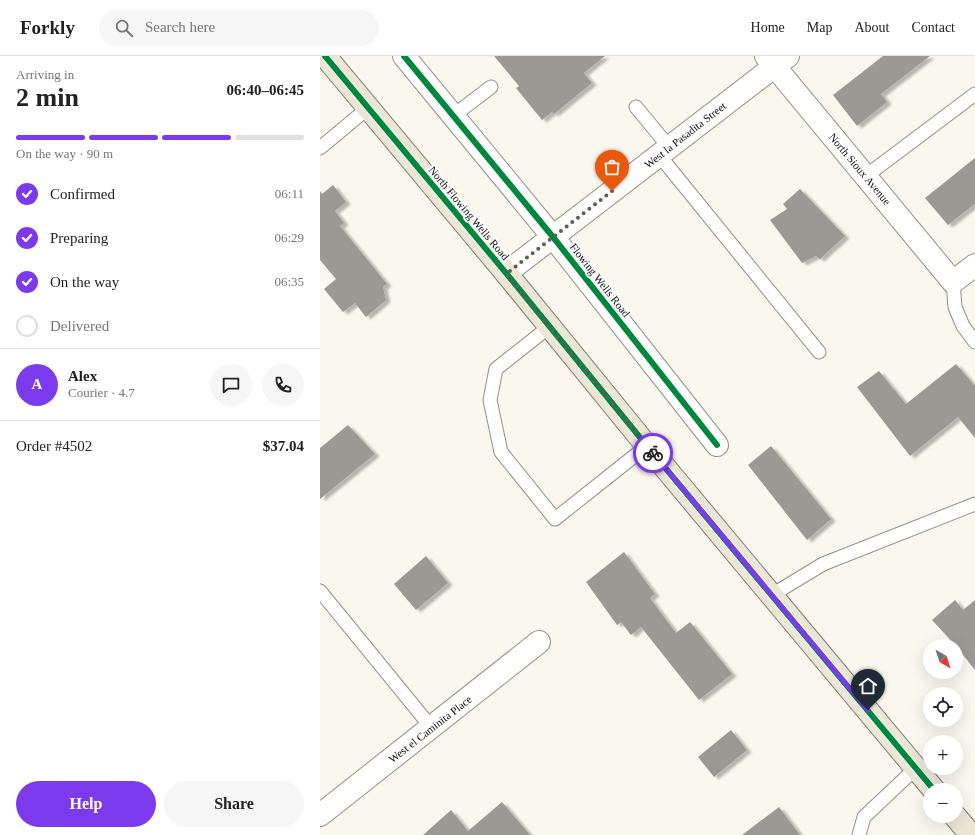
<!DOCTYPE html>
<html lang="en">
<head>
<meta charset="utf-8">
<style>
	body { margin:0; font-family:Georgia,serif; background:#f6f6f6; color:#222; height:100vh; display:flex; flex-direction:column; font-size:15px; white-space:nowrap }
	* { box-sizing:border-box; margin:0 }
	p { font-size:13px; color:#767676 }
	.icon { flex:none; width:22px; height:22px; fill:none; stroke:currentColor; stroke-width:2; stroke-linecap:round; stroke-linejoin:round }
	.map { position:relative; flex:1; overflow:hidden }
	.side { display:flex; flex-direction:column; background:#fff; width:320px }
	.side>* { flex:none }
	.needle { width:26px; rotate:141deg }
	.buttons { position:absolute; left:603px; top:583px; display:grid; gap:8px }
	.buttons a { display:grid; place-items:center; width:40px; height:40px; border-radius:50%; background:#fff; box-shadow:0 4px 16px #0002; font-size:20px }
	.pin { position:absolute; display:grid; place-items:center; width:34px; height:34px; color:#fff; margin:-41px -17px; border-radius:50% 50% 50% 0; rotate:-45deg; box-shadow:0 0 4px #0007 }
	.pin .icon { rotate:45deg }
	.courier { position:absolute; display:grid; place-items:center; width:40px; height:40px; margin:-20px; border:3px solid #7c3aed; border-radius:50%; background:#fff; color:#222; box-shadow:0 1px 5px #0007 }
	.overview em { font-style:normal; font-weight:600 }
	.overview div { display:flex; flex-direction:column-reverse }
	.overview { display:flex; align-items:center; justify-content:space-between; height:68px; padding:0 16px }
	h1 { font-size:26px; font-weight:600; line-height:30px }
	.bar { display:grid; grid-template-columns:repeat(4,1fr); gap:6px 4px; align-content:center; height:48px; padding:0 16px }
	.bar i { height:5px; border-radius:3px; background:#e0e0e0 }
	.bar .selected { background:#7c3aed }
	.bar p { grid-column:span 4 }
	.line { display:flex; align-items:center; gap:10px; padding:0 16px; border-top:1px solid #e0e0e0 }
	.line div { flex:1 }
	.round { display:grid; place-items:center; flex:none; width:42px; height:42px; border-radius:21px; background:#f6f6f6 }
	ol { padding:0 16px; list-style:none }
	li { display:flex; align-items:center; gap:12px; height:44px }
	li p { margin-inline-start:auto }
	li .icon { padding:4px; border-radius:50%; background:#7c3aed; color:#fff; stroke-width:4 }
	li:last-child { color:#767676 }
	li i { width:22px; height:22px; border:2px solid #e0e0e0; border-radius:50% }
	.cta { display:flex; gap:8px; margin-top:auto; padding:8px 16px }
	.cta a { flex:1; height:46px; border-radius:24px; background:#7c3aed; color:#fff; font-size:16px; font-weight:600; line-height:46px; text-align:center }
	.cta a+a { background:#f6f6f6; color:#222 }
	header { display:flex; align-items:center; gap:24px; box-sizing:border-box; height:56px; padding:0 20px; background:#fff; border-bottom:1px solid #e0e0e0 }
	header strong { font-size:19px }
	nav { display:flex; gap:22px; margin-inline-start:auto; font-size:14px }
	.search { width:280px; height:36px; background:#f6f6f6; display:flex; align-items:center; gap:10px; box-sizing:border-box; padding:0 14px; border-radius:22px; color:#767676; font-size:15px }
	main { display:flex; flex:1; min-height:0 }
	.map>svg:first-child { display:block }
	.building { fill:#9c9994; filter:url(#shadow) }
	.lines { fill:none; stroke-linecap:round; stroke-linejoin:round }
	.lane-casing { stroke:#93918d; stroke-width:15 }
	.street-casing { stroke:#93918d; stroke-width:24 }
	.primary-casing { stroke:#807f7a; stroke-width:24 }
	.lane { stroke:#fefefc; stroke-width:13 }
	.street { stroke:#fefefc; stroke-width:22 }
	.primary { stroke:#ece6d7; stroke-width:22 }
	.cycleway-casing { stroke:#fff; stroke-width:8 }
	.cycleway { stroke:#00873e; stroke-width:6 }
	.done { stroke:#5f5e5a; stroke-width:4; stroke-dasharray:0 7.2 }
	.route { stroke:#7c3aed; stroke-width:5 }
	.labels { text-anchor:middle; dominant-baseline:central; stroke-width:4; stroke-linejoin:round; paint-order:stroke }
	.street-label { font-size:11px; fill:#0b0b0b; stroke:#fff }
</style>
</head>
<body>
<header>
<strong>Forkly</strong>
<div class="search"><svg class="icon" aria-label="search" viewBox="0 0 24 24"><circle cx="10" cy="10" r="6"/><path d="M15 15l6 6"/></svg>Search here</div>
<nav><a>Home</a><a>Map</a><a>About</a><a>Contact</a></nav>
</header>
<main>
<section class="side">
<div class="overview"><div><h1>2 min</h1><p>Arriving in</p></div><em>06:40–06:45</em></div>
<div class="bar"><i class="selected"></i><i class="selected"></i><i class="selected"></i><i></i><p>On the way · 90 m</p></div>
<ol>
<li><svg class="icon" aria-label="check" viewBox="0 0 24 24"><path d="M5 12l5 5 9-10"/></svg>Confirmed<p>06:11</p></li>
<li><svg class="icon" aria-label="check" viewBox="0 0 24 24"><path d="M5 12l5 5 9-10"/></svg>Preparing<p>06:29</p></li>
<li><svg class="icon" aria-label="check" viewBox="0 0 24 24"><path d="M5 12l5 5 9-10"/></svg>On the way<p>06:35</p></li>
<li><i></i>Delivered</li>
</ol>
<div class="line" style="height:72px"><b class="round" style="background:#7c3aed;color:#fff">A</b><div><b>Alex</b><p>Courier · 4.7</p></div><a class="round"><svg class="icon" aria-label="chat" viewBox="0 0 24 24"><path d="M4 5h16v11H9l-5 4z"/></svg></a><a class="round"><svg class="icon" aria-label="phone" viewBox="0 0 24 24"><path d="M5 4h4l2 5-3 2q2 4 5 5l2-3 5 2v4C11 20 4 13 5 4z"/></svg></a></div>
<div class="line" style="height:52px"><div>Order #4502</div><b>$37.04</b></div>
<div class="cta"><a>Help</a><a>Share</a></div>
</section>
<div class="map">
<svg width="655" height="779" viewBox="0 0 655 779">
	<defs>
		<filter id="shadow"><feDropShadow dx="4.5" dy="2.5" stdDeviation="1" flood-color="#0004"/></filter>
	</defs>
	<rect width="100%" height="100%" fill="#faf7ee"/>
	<g class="building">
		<path d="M174,0H285L264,17L272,27L234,58L232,56L222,64L196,32L199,30Z"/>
		<path d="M563,0H610L561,38L567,46L537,70L513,39Z"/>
		<path d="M655,102V148L628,169L605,142Z"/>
		<path d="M13,129L26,146L15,155L24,167L20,170L67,228L63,231L66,244L46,261L35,247L23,256L4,233L16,223L0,204V135L2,138Z"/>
		<path d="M480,133L525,180L500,203L496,200L482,207L450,164L467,153L463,148Z"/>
		<path d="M636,308L655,330V382L638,361L590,400L537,331L559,315L586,348Z"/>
		<path d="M28,369L55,398L0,443V392Z"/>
		<path d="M451,390L511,463L487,484L428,409Z"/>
		<path d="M304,496L335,538L330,542L356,577L370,566L412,618L379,644L321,571L311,579L301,566L297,569L266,526Z"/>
		<path d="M106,500L128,527L96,554L74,528Z"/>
		<path d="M635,544L643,554L655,544V614L636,590L612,564Z"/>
		<path d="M411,674L427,694L394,721L378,701Z"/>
		<path d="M182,746L210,779H103L131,754L148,775Z"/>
		<path d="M459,751L480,779H422Z"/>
	</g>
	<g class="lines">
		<defs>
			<g id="lane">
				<path d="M316,51L349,91"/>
				<path d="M133,60L171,31"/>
				<path d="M0,92L48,52"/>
				<path d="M339,99L499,296"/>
				<path d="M546,120L655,38"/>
				<path d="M633,226L635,251L643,270L655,286"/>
				<path d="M229,271L176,313L170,344L181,396L235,463L327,390"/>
				<path d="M0,535L111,671"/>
				<path d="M452,539L503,508L655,448"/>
				<path d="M539,779L544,761L596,712"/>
			</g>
			<g id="street">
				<path d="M84,0L233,181L397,389"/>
				<path d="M446,0L633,226L655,209"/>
				<path d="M186,217L468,0"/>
				<path d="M0,759L219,586"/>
			</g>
			<g id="primary">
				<path d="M5,0L186,217L327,390L614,734"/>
				<path d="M635,760L651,779"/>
			</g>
		</defs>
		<use href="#lane" class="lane-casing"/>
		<use href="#street" class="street-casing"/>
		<use href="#primary" class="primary-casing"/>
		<use href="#lane" class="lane"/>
		<use href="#street" class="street"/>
		<use href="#primary" class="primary"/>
		<defs>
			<g id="cycleway">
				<path d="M5,0L186,217L327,390L614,734"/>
				<path d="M84,0L233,181L397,389"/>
			</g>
		</defs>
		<use href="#cycleway" class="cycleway-casing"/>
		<use href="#cycleway" class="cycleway"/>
	</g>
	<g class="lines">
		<path class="done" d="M292,135L186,218L333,397"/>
		<path class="route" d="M333,397L548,654"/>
	</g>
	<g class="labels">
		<g class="street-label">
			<text transform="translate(365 79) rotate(-38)">West la Pasadita Street</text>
			<text transform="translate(540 113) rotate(50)">North Sioux Avenue</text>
			<text transform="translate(149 157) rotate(50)">North Flowing Wells Road</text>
			<text transform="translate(280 224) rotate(52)">Flowing Wells Road</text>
			<text transform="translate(110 673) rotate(-38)">West el Caminita Place</text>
		</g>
	</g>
</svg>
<div class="buttons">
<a><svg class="needle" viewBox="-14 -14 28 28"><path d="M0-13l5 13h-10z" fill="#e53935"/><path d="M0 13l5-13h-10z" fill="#767676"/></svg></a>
<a><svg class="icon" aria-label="locate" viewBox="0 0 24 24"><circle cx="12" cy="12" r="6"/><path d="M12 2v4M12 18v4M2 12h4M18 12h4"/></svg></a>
<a>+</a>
<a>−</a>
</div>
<div class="pin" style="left:292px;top:135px;background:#ea580c"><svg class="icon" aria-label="bag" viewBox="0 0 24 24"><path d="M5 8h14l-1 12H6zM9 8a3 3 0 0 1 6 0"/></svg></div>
<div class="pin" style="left:548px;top:654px;background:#1f2937"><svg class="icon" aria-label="home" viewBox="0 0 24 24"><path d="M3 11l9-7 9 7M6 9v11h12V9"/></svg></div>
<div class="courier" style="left:333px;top:397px"><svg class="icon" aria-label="bike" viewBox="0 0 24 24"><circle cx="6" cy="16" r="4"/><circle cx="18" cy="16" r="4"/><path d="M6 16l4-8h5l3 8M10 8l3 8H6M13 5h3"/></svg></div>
</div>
</main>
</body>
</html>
